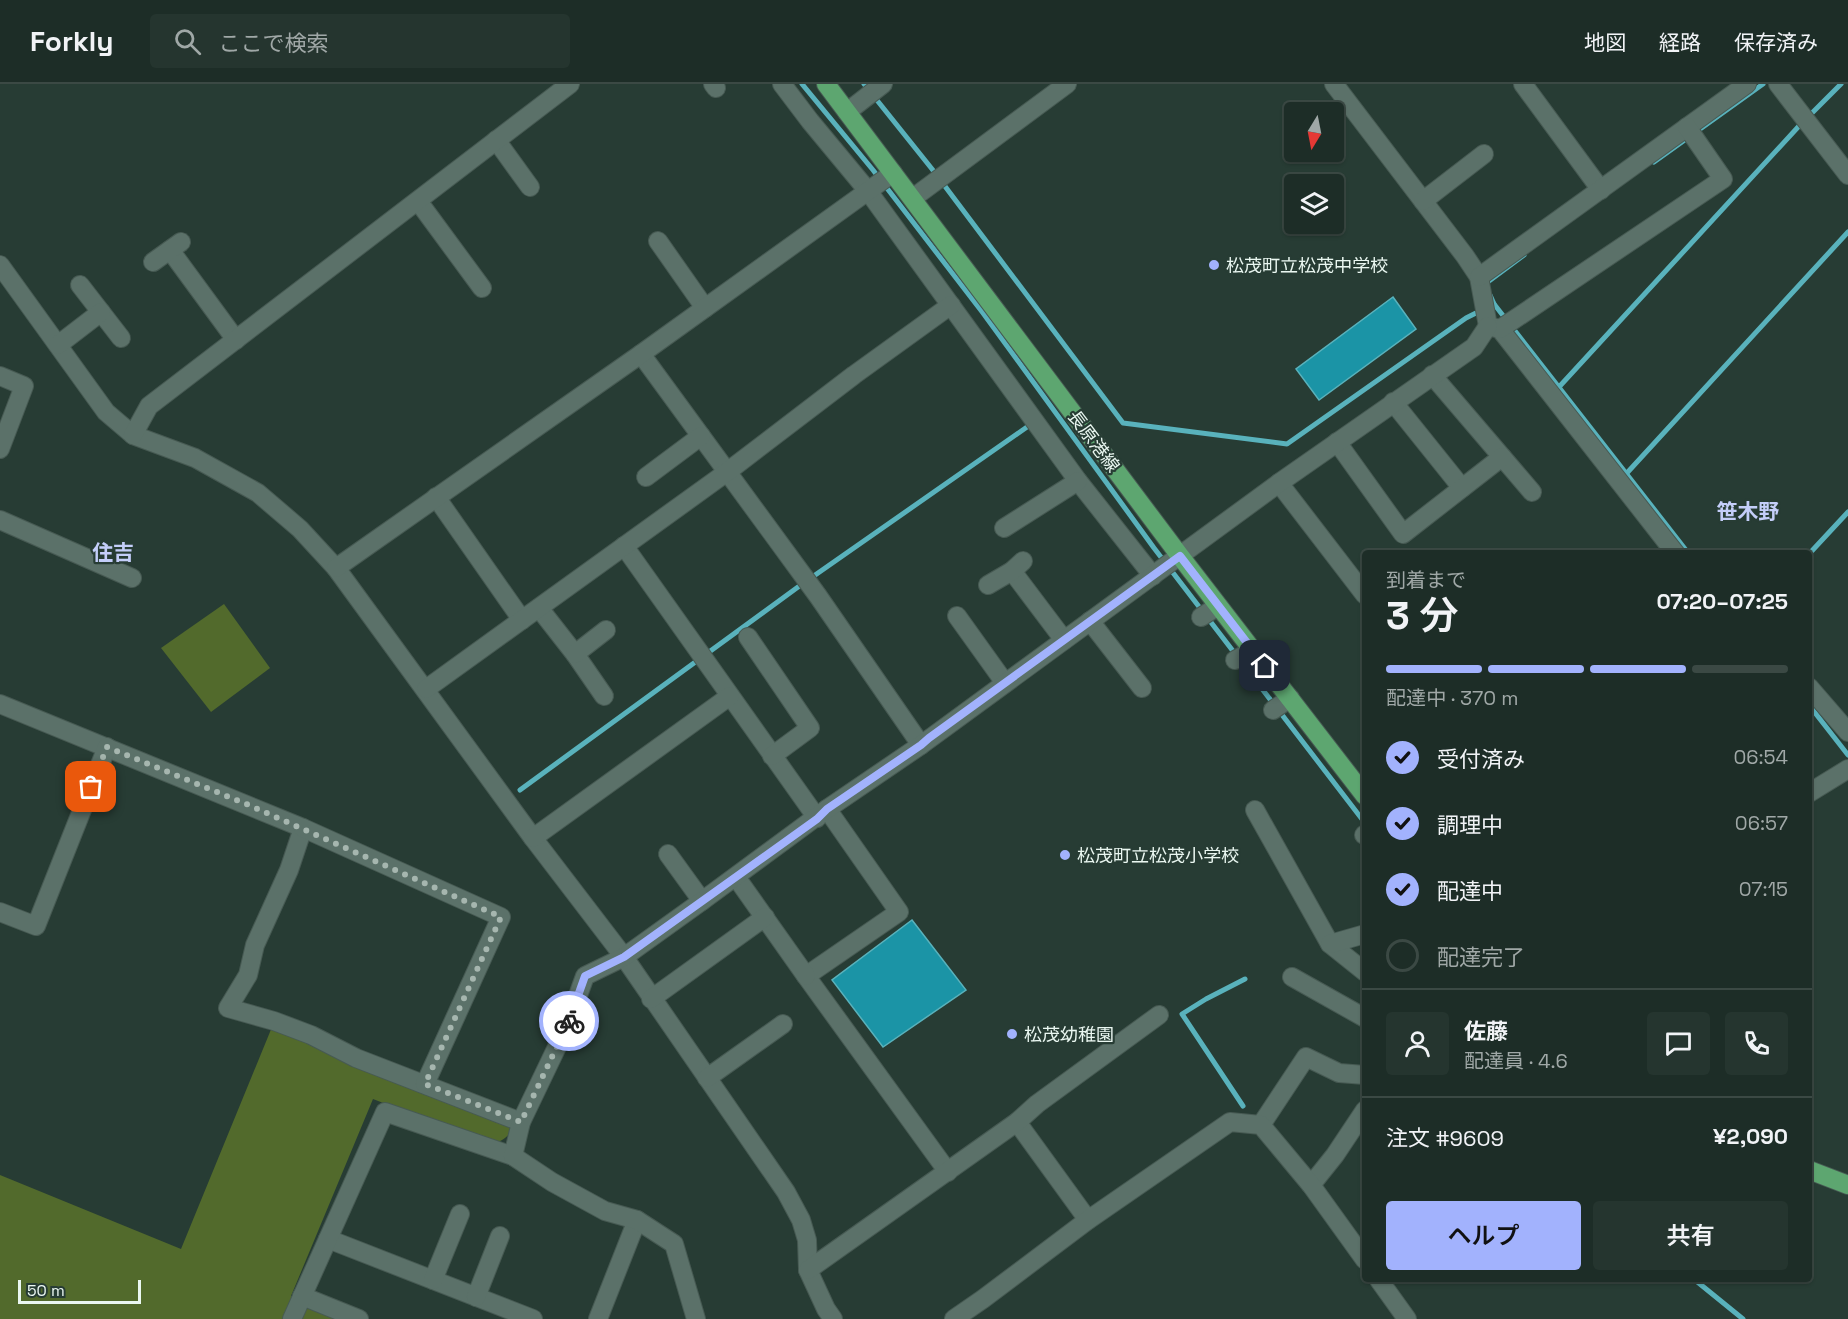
<!DOCTYPE html>
<html lang="ja">
<head>
<meta charset="utf-8">
<style>
	body { margin:0; font-family:"Space Grotesk","Noto Sans JP",sans-serif; background:#25352f; color:#f1f3f6; height:100vh; display:flex; flex-direction:column; font-size:22px; white-space:nowrap }
	* { box-sizing:border-box; margin:0 }
	p { font-size:20px; color:#a0a8a7 }
	.icon { flex:none; width:33px; height:33px; fill:none; stroke:currentColor; stroke-width:2; stroke-linecap:round; stroke-linejoin:round }
	.map { position:relative; flex:1; overflow:hidden }
	.details { position:absolute; left:1362px; top:466px; width:450px; height:732px; display:flex; flex-direction:column; background:#1d2d27; border-radius:6px; box-shadow:0 2px 4px #0004,0 0 0 2px #3b4944 }
	.details>* { flex:none }
	.needle { width:39px; rotate:190deg }
	.buttons { position:absolute; left:1284px; top:18px; display:grid; gap:12px }
	.buttons a { display:grid; place-items:center; width:60px; height:60px; border-radius:6px; background:#1d2d27; box-shadow:0 2px 4px #0004,0 0 0 2px #3b4944; font-size:30px }
	.scale { position:absolute; left:18px; bottom:15px; width:123px; box-sizing:border-box; padding-left:6px; border:3px solid #eaf7f1; border-top:0; font-size:16px; line-height:21px; white-space:nowrap; color:#eaf7f1; -webkit-text-stroke:4px #273c34; paint-order:stroke }
	.pin { position:absolute; display:grid; place-items:center; width:51px; height:51px; color:#fff; margin:-26px; border-radius:12px; box-shadow:0 3px 9px #0006 }
	.courier { position:absolute; display:grid; place-items:center; width:60px; height:60px; margin:-30px; border:4px solid #a2b2fd; border-radius:50%; background:#fff; color:#222; box-shadow:0 2px 8px #0007 }
	.headline em { font-style:normal; font-weight:600 }
	.headline div { display:flex; flex-direction:column-reverse }
	.headline { display:flex; align-items:center; justify-content:space-between; height:102px; padding:0 24px }
	h1 { font-size:39px; font-weight:600; line-height:45px }
	.bar { display:grid; grid-template-columns:repeat(4,1fr); gap:9px 6px; align-content:center; height:72px; padding:0 24px }
	.bar i { height:8px; border-radius:4px; background:#3b4944 }
	.bar .selected { background:#a2b2fd }
	.bar p { grid-column:span 4 }
	.line { display:flex; align-items:center; gap:15px; padding:0 24px; border-top:2px solid #3b4944 }
	.line div { flex:1 }
	.round { display:grid; place-items:center; flex:none; width:63px; height:63px; border-radius:6px; background:#25352f }
	ol { padding:0 24px; list-style:none }
	li { display:flex; align-items:center; gap:18px; height:66px }
	li p { margin-inline-start:auto }
	li .icon { padding:6px; border-radius:50%; background:#a2b2fd; color:#111; stroke-width:4 }
	li:last-child { color:#a0a8a7 }
	li i { width:33px; height:33px; border:3px solid #3b4944; border-radius:50% }
	.button { display:flex; gap:12px; margin-top:auto; padding:12px 24px }
	.button a { flex:1; height:69px; border-radius:6px; background:#a2b2fd; color:#111; font-size:24px; font-weight:600; line-height:69px; text-align:center }
	.button a+a { background:#25352f; color:#f1f3f6 }
	header { display:flex; align-items:center; gap:36px; box-sizing:border-box; height:84px; padding:0 30px; background:#1d2d27; border-bottom:2px solid #3b4944 }
	header strong { font-size:28px }
	nav { display:flex; gap:33px; margin-inline-start:auto; font-size:21px }
	.search { width:420px; height:54px; background:#25352f; display:flex; align-items:center; gap:15px; box-sizing:border-box; padding:0 21px; border-radius:6px; color:#a0a8a7; font-size:22px }
	.map>svg:first-child { display:block }
	.green { fill:#526a2c }
	.water { fill:#1b94a6; stroke:#59b2bc; stroke-width:1.5 }
	.lines { fill:none; stroke-linecap:round; stroke-linejoin:round }
	.stream { stroke:#59b2bc; stroke-width:5 }
	.minor-casing { stroke:#475a53; stroke-width:20 }
	.major-casing { stroke:#475a53; stroke-width:20 }
	.minor { stroke:#5b7169; stroke-width:18 }
	.major { stroke:#5da670; stroke-width:18 }
	.done { stroke:#a6b6af; stroke-width:6; stroke-dasharray:0 10.8 }
	.route { stroke:#a2b2fd; stroke-width:8 }
	.poi-dot { fill:#a2b2fd; stroke:#273c34; stroke-width:2 }
	.labels { text-anchor:middle; dominant-baseline:central; stroke-width:4.5; stroke-linejoin:round; paint-order:stroke }
	.poi-label { font-size:18px; fill:#eaf7f1; stroke:#273c34; text-anchor:start }
	.street-label { font-size:18px; fill:#eaf7f1; stroke:#273c34 }
	.quarter-label { font-size:21px; font-weight:bold; fill:#c4cef9; stroke:#273c34 }
</style>
</head>
<body>
<header>
<strong>Forkly</strong>
<div class="search"><svg class="icon" aria-label="search" viewBox="0 0 24 24"><circle cx="10" cy="10" r="6"/><path d="M15 15l6 6"/></svg>ここで検索</div>
<nav><a>地図</a><a>経路</a><a>保存済み</a></nav>
</header>
<div class="map">
<svg width="1848" height="1235" viewBox="0 0 1848 1235">
	<rect width="100%" height="100%" fill="#273c34"/>
	<g class="green">
		<path d="M224,520L270,584L211,628L161,564Z"/>
		<path d="M272,943L514,1042C508,1054 500,1060 486,1059L373,1015L291,1212L350,1235H0V1091L181,1165Z"/>
	</g>
	<g class="water">
		<path d="M1393,213L1416,245L1319,316L1296,285Z"/>
		<path d="M912,836L966,906L883,963L832,896Z"/>
	</g>
	<g class="lines">
		<g class="stream">
			<path d="M802,0L873,86L983,229L1154,464L1365,739"/>
			<path d="M864,0L932,85L1123,339L1287,360L1466,234L1494,220L1490,211"/>
			<path d="M1654,78L1763,0"/>
			<path d="M1486,202L1485,200L1524,171"/>
			<path d="M1494,220L1689,470"/>
			<path d="M1559,303L1799,42L1841,0"/>
			<path d="M1626,390L1848,148"/>
			<path d="M1809,470L1848,428"/>
			<path d="M1809,621L1848,671"/>
			<path d="M520,706L798,503L1027,343"/>
			<path d="M1243,1022L1182,930L1206,915L1245,895"/>
			<path d="M1695,1196L1743,1235"/>
		</g>
		<defs>
			<g id="minor">
				<path d="M713,0L716,4"/>
				<path d="M782,0L810,37L868,107L1078,397L1153,492"/>
				<path d="M1334,0L1465,172L1479,193L1488,242L1500,245L1676,470"/>
				<path d="M1523,0L1601,106"/>
				<path d="M1778,0L1848,91"/>
				<path d="M847,28L883,0"/>
				<path d="M496,56L530,103"/>
				<path d="M913,114L1067,0"/>
				<path d="M418,117L482,204"/>
				<path d="M1423,117L1484,70"/>
				<path d="M658,157L705,224"/>
				<path d="M170,166L236,256"/>
				<path d="M153,178L181,158"/>
				<path d="M0,181L106,328L133,351L195,374L258,409L300,445L336,484L533,754L624,873L786,1108L801,1136L807,1156L808,1186L826,1225L833,1235"/>
				<path d="M1479,193L1747,0"/>
				<path d="M80,201L121,254"/>
				<path d="M1500,245L1723,95L1687,43"/>
				<path d="M58,261L101,228"/>
				<path d="M641,270L818,512L921,661"/>
				<path d="M1432,291L1532,408"/>
				<path d="M0,292L24,302L0,365"/>
				<path d="M1393,318L1462,404"/>
				<path d="M133,351L149,322L570,0"/>
				<path d="M1337,358L1403,450L1502,373"/>
				<path d="M646,393L701,352"/>
				<path d="M1279,399L1365,511"/>
				<path d="M436,413L522,536"/>
				<path d="M0,436L132,494"/>
				<path d="M1004,444L1078,397"/>
				<path d="M624,462L817,734"/>
				<path d="M336,484L641,270L893,89"/>
				<path d="M1012,487L1064,556"/>
				<path d="M988,501L1012,487L1023,477"/>
				<path d="M539,524L575,570L604,612"/>
				<path d="M957,532L1005,599"/>
				<path d="M1201,533L1218,522"/>
				<path d="M1090,537L1142,604"/>
				<path d="M748,553L810,644L772,672"/>
				<path d="M575,570L606,546"/>
				<path d="M1235,576L1253,566"/>
				<path d="M1809,603L1848,648"/>
				<path d="M426,605L727,388L854,291L951,221"/>
				<path d="M0,620L303,744L289,786L255,861L248,891L228,924L274,937L311,951L356,974L521,1038"/>
				<path d="M1273,626L1290,614"/>
				<path d="M1809,709L1848,685"/>
				<path d="M827,725L899,828L806,892L948,1088"/>
				<path d="M1255,726L1330,860L1365,888"/>
				<path d="M303,744L501,833L425,1000"/>
				<path d="M1364,751L1365,750"/>
				<path d="M533,754L730,612"/>
				<path d="M668,770L702,817"/>
				<path d="M736,793L806,892"/>
				<path d="M0,828L36,842L107,663"/>
				<path d="M1330,860L1365,850"/>
				<path d="M1292,893L1365,934"/>
				<path d="M651,915L765,833"/>
				<path d="M707,994L783,940"/>
				<path d="M1017,1038L1088,1136"/>
				<path d="M1261,1041L1306,973L1339,989L1365,991"/>
				<path d="M1311,1101L1335,1071L1365,1026"/>
				<path d="M328,1155L533,1235"/>
				<path d="M808,1186L1017,1038L1037,1020L1159,931"/>
				<path d="M433,1196L460,1130"/>
				<path d="M1379,1196L1407,1235"/>
				<path d="M302,1212L359,1235"/>
				<path d="M476,1213L500,1152"/>
				<path d="M292,1235L385,1028L513,1072"/>
				<path d="M598,1235L637,1136"/>
				<path d="M696,1235L674,1160L637,1136L605,1127L552,1098L513,1072L521,1038L567,942L585,892L624,873L702,817L827,725L921,661L1279,399L1474,263L1488,242"/>
				<path d="M954,1235L983,1215L1088,1136L1230,1038L1261,1041L1311,1101L1365,1176"/>
			</g>
			<g id="major">
				<path d="M826,0L1180,472L1365,712"/>
				<path d="M1809,1086L1848,1101"/>
			</g>
		</defs>
		<use href="#minor" class="minor-casing"/>
		<use href="#major" class="major-casing"/>
		<use href="#minor" class="minor"/>
		<use href="#major" class="major"/>
	</g>
	<g class="lines">
		<path class="done" d="M91,703L107,663L251,722L501,833L425,1000L521,1038L569,937"/>
		<path class="route" d="M569,937L585,892L624,873L817,735L827,725L921,661L929,654L1180,472L1265,582"/>
	</g>
	<g class="poi-dot">
		<circle cx="1214" cy="181" r="6"/>
		<circle cx="1065" cy="771" r="6"/>
		<circle cx="1012" cy="950" r="6"/>
	</g>
	<g class="labels">
		<g class="poi-label">
			<text x="1226" y="181">松茂町立松茂中学校</text>
			<text x="1077" y="771">松茂町立松茂小学校</text>
			<text x="1024" y="950">松茂幼稚園</text>
		</g>
		<g class="street-label">
			<text transform="translate(1094 357) rotate(53)">長原港線</text>
		</g>
		<g class="quarter-label">
			<text x="1748" y="427">笹木野</text>
			<text x="113" y="468">住吉</text>
		</g>
	</g>
</svg>
<div class="buttons">
<a><svg class="needle" viewBox="-14 -14 28 28"><path d="M0-13l5 13h-10z" fill="#e53935"/><path d="M0 13l5-13h-10z" fill="#a0a8a7"/></svg></a>
<a><svg class="icon" aria-label="layers" viewBox="0 0 24 24"><path d="M12 4l9 5-9 5-9-5zM3 14l9 5 9-5"/></svg></a>
</div>
<div class="scale">50 m</div>
<div class="pin" style="left:91px;top:703px;background:#ea580c"><svg class="icon" aria-label="bag" viewBox="0 0 24 24"><path d="M5 8h14l-1 12H6zM9 8a3 3 0 0 1 6 0"/></svg></div>
<div class="pin" style="left:1265px;top:582px;background:#1f2937"><svg class="icon" aria-label="home" viewBox="0 0 24 24"><path d="M3 11l9-7 9 7M6 9v11h12V9"/></svg></div>
<div class="courier" style="left:569px;top:937px"><svg class="icon" aria-label="bike" viewBox="0 0 24 24"><circle cx="6" cy="16" r="4"/><circle cx="18" cy="16" r="4"/><path d="M6 16l4-8h5l3 8M10 8l3 8H6M13 5h3"/></svg></div>
<section class="details">
<div class="headline"><div><h1>3 分</h1><p>到着まで</p></div><em>07:20–07:25</em></div>
<div class="bar"><i class="selected"></i><i class="selected"></i><i class="selected"></i><i></i><p>配達中 · 370 m</p></div>
<ol>
<li><svg class="icon" aria-label="check" viewBox="0 0 24 24"><path d="M5 12l5 5 9-10"/></svg>受付済み<p>06:54</p></li>
<li><svg class="icon" aria-label="check" viewBox="0 0 24 24"><path d="M5 12l5 5 9-10"/></svg>調理中<p>06:57</p></li>
<li><svg class="icon" aria-label="check" viewBox="0 0 24 24"><path d="M5 12l5 5 9-10"/></svg>配達中<p>07:15</p></li>
<li><i></i>配達完了</li>
</ol>
<div class="line" style="height:108px"><a class="round"><svg class="icon" aria-label="person" viewBox="0 0 24 24"><circle cx="12" cy="8" r="4"/><path d="M4 21q1-7 8-7t8 7"/></svg></a><div><b>佐藤</b><p>配達員 · 4.6</p></div><a class="round"><svg class="icon" aria-label="chat" viewBox="0 0 24 24"><path d="M4 5h16v11H9l-5 4z"/></svg></a><a class="round"><svg class="icon" aria-label="phone" viewBox="0 0 24 24"><path d="M5 4h4l2 5-3 2q2 4 5 5l2-3 5 2v4C11 20 4 13 5 4z"/></svg></a></div>
<div class="line" style="height:78px"><div>注文 #9609</div><b>¥2,090</b></div>
<div class="button"><a>ヘルプ</a><a>共有</a></div>
</section>
</div>
</body>
</html>
